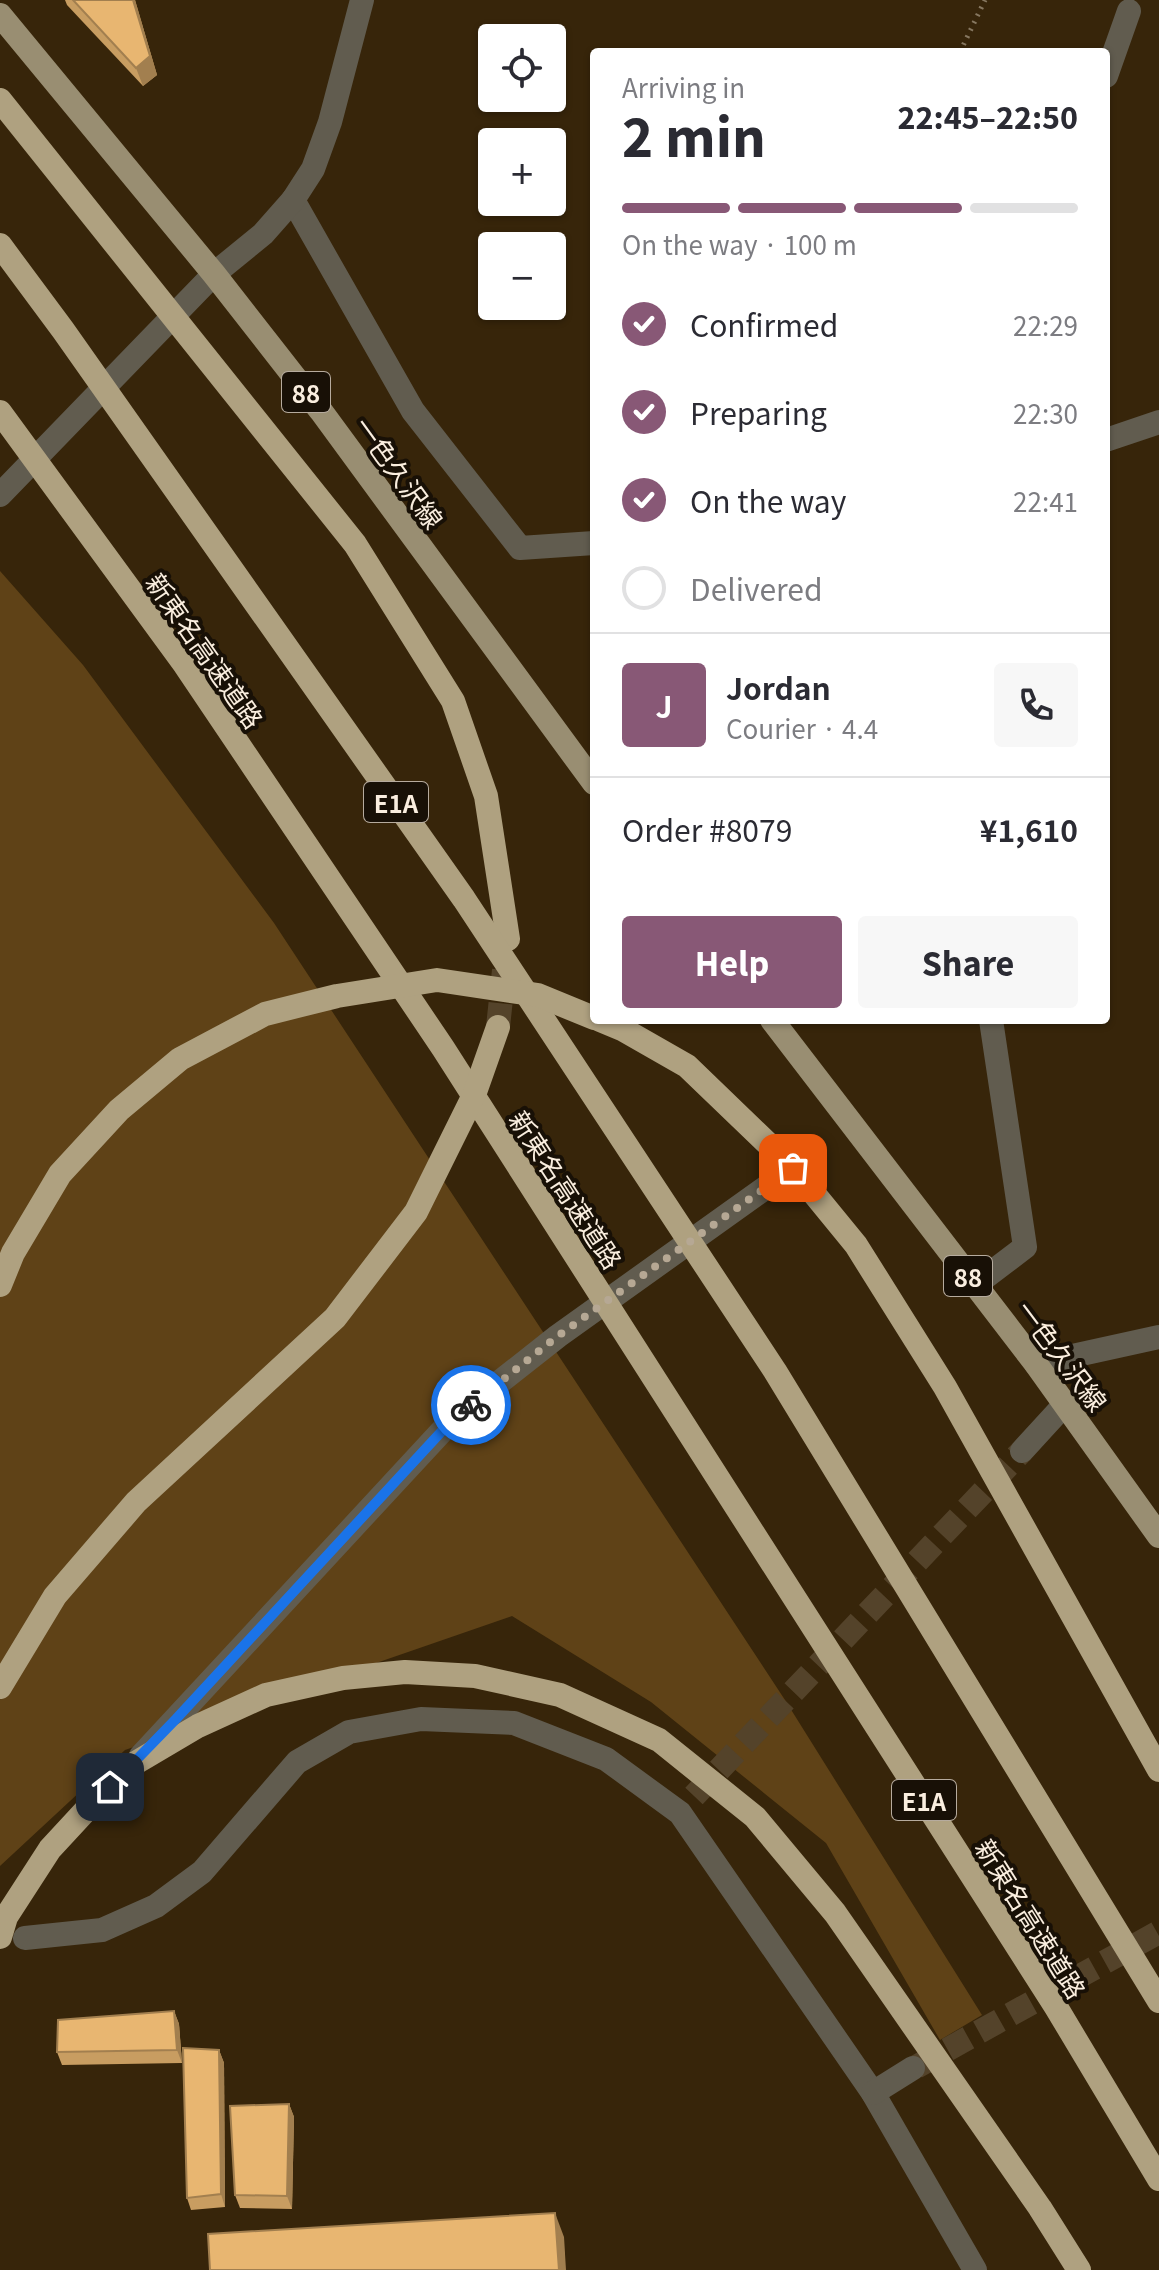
<!DOCTYPE html>
<html lang="en">
<head>
<meta charset="utf-8">
<style>
	body { margin:0; font-family:Georgia,"Noto Sans JP",serif; background:#f7f7f7; color:#2b2b33; height:100vh; display:flex; flex-direction:column; font-size:30px; white-space:nowrap }
	* { box-sizing:border-box; margin:0 }
	p { font-size:26px; color:#7c7c81 }
	.icon { flex:none; width:44px; height:44px; fill:none; stroke:currentColor; stroke-width:2; stroke-linecap:round; stroke-linejoin:round }
	.map { position:relative; flex:1; overflow:hidden }
	.drawer { position:absolute; left:590px; top:48px; width:520px; height:976px; display:flex; flex-direction:column; background:#fff; border-radius:8px; box-shadow:0 2px 6px #0004 }
	.drawer>* { flex:none }
	.tools { position:absolute; left:478px; top:24px; display:grid; gap:16px }
	.tools a { display:grid; place-items:center; width:88px; height:88px; border-radius:8px; background:#fff; box-shadow:0 2px 6px #0004; font-size:40px }
	.pin { position:absolute; display:grid; place-items:center; width:68px; height:68px; color:#fff; margin:-34px; border-radius:16px; box-shadow:0 4px 12px #0006 }
	.courier { position:absolute; display:grid; place-items:center; width:80px; height:80px; margin:-40px; border:6px solid #1a73e8; border-radius:50%; background:#fff; color:#222; box-shadow:0 2px 10px #0007 }
	.headline em { font-style:normal; font-weight:800 }
	.headline div { display:flex; flex-direction:column-reverse }
	.headline { display:flex; align-items:center; justify-content:space-between; height:136px; padding:0 32px }
	h1 { font-size:52px; font-weight:800; line-height:60px }
	.bar { display:grid; grid-template-columns:repeat(4,1fr); gap:12px 8px; align-content:center; height:96px; padding:0 32px }
	.bar i { height:10px; border-radius:6px; background:#e1e1e2 }
	.bar .current { background:#885876 }
	.bar p { grid-column:span 4 }
	.line { display:flex; align-items:center; gap:20px; padding:0 32px; border-top:2px solid #e1e1e2 }
	.line div { flex:1 }
	.round { display:grid; place-items:center; flex:none; width:84px; height:84px; border-radius:8px; background:#f7f7f7 }
	ol { padding:0 32px; list-style:none }
	li { display:flex; align-items:center; gap:24px; height:88px }
	li p { margin-inline-start:auto }
	li .icon { padding:8px; border-radius:50%; background:#885876; color:#fff; stroke-width:4 }
	li:last-child { color:#7c7c81 }
	li i { width:44px; height:44px; border:4px solid #e1e1e2; border-radius:50% }
	.cta { display:flex; gap:16px; margin-top:auto; padding:16px 32px }
	.cta a { flex:1; height:92px; border-radius:8px; background:#885876; color:#fff; font-size:32px; font-weight:800; line-height:92px; text-align:center }
	.cta a+a { background:#f7f7f7; color:#2b2b33 }
	.map>svg:first-child { display:block }
	.green { fill:#5f4217 }
	.lines { fill:none; stroke-linecap:round; stroke-linejoin:round }
	.minor-tunnel { stroke:#54432a; stroke-width:24; stroke-dasharray:24 12; stroke-linecap:butt }
	.highway-tunnel { stroke:#54432a; stroke-width:24; stroke-dasharray:24 12; stroke-linecap:butt }
	.path { stroke:#867760; stroke-width:5; stroke-dasharray:2 6; stroke-linecap:butt }
	.minor { stroke:#615c4f; stroke-width:24 }
	.major { stroke:#998e72; stroke-width:24 }
	.highway { stroke:#afa180; stroke-width:24 }
	.wall { fill:#c89d61 }
	.shaded-wall { fill:#a27f4f }
	.building { fill:#e8b671; stroke:#a27f4f; stroke-width:2 }
	.done { stroke:#b6a894; stroke-width:8; stroke-dasharray:0 14.4 }
	.route { stroke:#1a73e8; stroke-width:10 }
	.labels { text-anchor:middle; dominant-baseline:central; stroke-width:8; stroke-linejoin:round; paint-order:stroke }
	.shield { fill:#181006; stroke:#b6ab9e; stroke-width:2 }
	.shield-label { font-size:24px; font-weight:bold; fill:#faeedf }
	.street-label { font-size:26px; fill:#faeedf; stroke:#181006 }
</style>
</head>
<body>
<div class="map">
<svg width="1159" height="2270" viewBox="0 0 1159 2270">
	<rect width="100%" height="100%" fill="#37250a"/>
	<path class="green" d="M0,571L83,665L274,923L785,1700L982,2015L940,2040L826,1843L651,1702L512,1616L125,1750L0,1866Z"/>
	<g class="lines">
		<g class="minor-tunnel">
			<path d="M694,1796L1022,1451"/>
			<path d="M916,2067L1159,1932"/>
		</g>
		<path class="highway-tunnel" d="M498,1027L504,970"/>
		<path class="path" d="M960,52L985,0"/>
		<g class="minor">
			<path d="M1106,76L1129,11"/>
			<path d="M293,200L413,411L520,548L594,543"/>
			<path d="M1106,440L1159,422"/>
			<path d="M0,495L214,274L263,234L293,200L313,169L330,122L362,0"/>
			<path d="M975,1285L1025,1247L991,1020"/>
			<path d="M1036,1364L1159,1337"/>
			<path d="M1022,1451L1065,1404"/>
			<path d="M141,1756L454,1418L558,1336L793,1168"/>
			<path d="M25,1938L102,1930L156,1906L202,1872L297,1762L349,1732L421,1719L514,1723L606,1759L680,1813L873,2093L975,2270"/>
			<path d="M873,2093L913,2068"/>
		</g>
		<g class="major">
			<path d="M0,15L214,274L321,411L594,783"/>
			<path d="M772,1020L1036,1364L1159,1536"/>
		</g>
		<g class="highway">
			<path d="M0,100L355,544L453,701L486,796L508,939"/>
			<path d="M0,245L63,330L464,899L775,1371L1159,2001"/>
			<path d="M0,412L185,665L443,1048L1056,2007L1159,2179"/>
			<path d="M600,1020L624,1030L687,1066L793,1168L856,1245L945,1387L1159,1770"/>
			<path d="M0,1285L13,1253L60,1174L119,1110L180,1059L265,1014L337,996L437,980L538,995L594,1018"/>
			<path d="M0,1687L55,1596L136,1502L335,1318L416,1212L474,1095L498,1027"/>
			<path d="M0,1937L6,1917L50,1849L87,1809L132,1765L198,1726L266,1695L343,1678L405,1672L475,1676L560,1695L659,1740L755,1817L835,1913L1040,2208L1079,2270"/>
		</g>
	</g>
	<g class="wall">
		<path d="M65,0H135L157,75L143,86L67,5Z"/>
		<path d="M174,2011L179,2024L182,2063L62,2065L57,2052Z"/>
		<path d="M219,2050L224,2063L225,2207L191,2210L187,2198Z"/>
		<path d="M289,2104L294,2117L292,2209L240,2208L235,2195Z"/>
	</g>
	<g class="shaded-wall">
		<path d="M133,0H135L157,75L143,86L136,68Z"/>
		<path d="M174,2011L179,2024L182,2063L177,2050Z"/>
		<path d="M219,2050L224,2063L225,2207L221,2194Z"/>
		<path d="M289,2104L294,2117L292,2209L287,2196Z"/>
		<path d="M555,2213L564,2237L566,2270H559Z"/>
	</g>
	<g class="building">
		<path d="M73,0H133L150,56L136,68Z"/>
		<path d="M174,2011L177,2050L57,2052L58,2020Z"/>
		<path d="M183,2048L219,2050L221,2194L187,2198Z"/>
		<path d="M289,2104L287,2196L235,2195L230,2106Z"/>
		<path d="M555,2213L559,2270H210L208,2234Z"/>
	</g>
	<g class="lines">
		<path class="done" d="M471,1405L558,1336L793,1168"/>
		<path class="route" d="M110,1787L176,1719L454,1418L471,1405"/>
	</g>
	<g class="labels">
		<g class="shield">
			<rect x="282" y="372" width="48" height="40" rx="6"/>
			<rect x="364" y="782" width="64" height="40" rx="6"/>
			<rect x="944" y="1256" width="48" height="40" rx="6"/>
			<rect x="892" y="1780" width="64" height="40" rx="6"/>
		</g>
		<g class="shield-label">
			<text x="306" y="392">88</text>
			<text x="396" y="802">E1A</text>
			<text x="968" y="1276">88</text>
			<text x="924" y="1800">E1A</text>
		</g>
		<g class="street-label">
			<text transform="translate(400 472) rotate(54)">一色久沢線</text>
			<text transform="translate(206 650) rotate(55)">新東名高速道路</text>
			<text transform="translate(567 1189) rotate(57)">新東名高速道路</text>
			<text transform="translate(1063 1355) rotate(53)">一色久沢線</text>
			<text transform="translate(1032 1918) rotate(58)">新東名高速道路</text>
		</g>
	</g>
</svg>
<div class="tools">
<a><svg class="icon" aria-label="locate" viewBox="0 0 24 24"><circle cx="12" cy="12" r="6"/><path d="M12 2v4M12 18v4M2 12h4M18 12h4"/></svg></a>
<a>+</a>
<a>−</a>
</div>
<div class="pin" style="left:793px;top:1168px;background:#ea580c"><svg class="icon" aria-label="bag" viewBox="0 0 24 24"><path d="M5 8h14l-1 12H6zM9 8a3 3 0 0 1 6 0"/></svg></div>
<div class="pin" style="left:110px;top:1787px;background:#1f2937"><svg class="icon" aria-label="home" viewBox="0 0 24 24"><path d="M3 11l9-7 9 7M6 9v11h12V9"/></svg></div>
<div class="courier" style="left:471px;top:1405px"><svg class="icon" aria-label="bike" viewBox="0 0 24 24"><circle cx="6" cy="16" r="4"/><circle cx="18" cy="16" r="4"/><path d="M6 16l4-8h5l3 8M10 8l3 8H6M13 5h3"/></svg></div>
<section class="drawer">
<div class="headline"><div><h1>2 min</h1><p>Arriving in</p></div><em>22:45–22:50</em></div>
<div class="bar"><i class="current"></i><i class="current"></i><i class="current"></i><i></i><p>On the way · 100 m</p></div>
<ol>
<li><svg class="icon" aria-label="check" viewBox="0 0 24 24"><path d="M5 12l5 5 9-10"/></svg>Confirmed<p>22:29</p></li>
<li><svg class="icon" aria-label="check" viewBox="0 0 24 24"><path d="M5 12l5 5 9-10"/></svg>Preparing<p>22:30</p></li>
<li><svg class="icon" aria-label="check" viewBox="0 0 24 24"><path d="M5 12l5 5 9-10"/></svg>On the way<p>22:41</p></li>
<li><i></i>Delivered</li>
</ol>
<div class="line" style="height:144px"><b class="round" style="background:#885876;color:#fff">J</b><div><b>Jordan</b><p>Courier · 4.4</p></div><a class="round"><svg class="icon" aria-label="phone" viewBox="0 0 24 24"><path d="M5 4h4l2 5-3 2q2 4 5 5l2-3 5 2v4C11 20 4 13 5 4z"/></svg></a></div>
<div class="line" style="height:104px"><div>Order #8079</div><b>¥1,610</b></div>
<div class="cta"><a>Help</a><a>Share</a></div>
</section>
</div>
</body>
</html>
